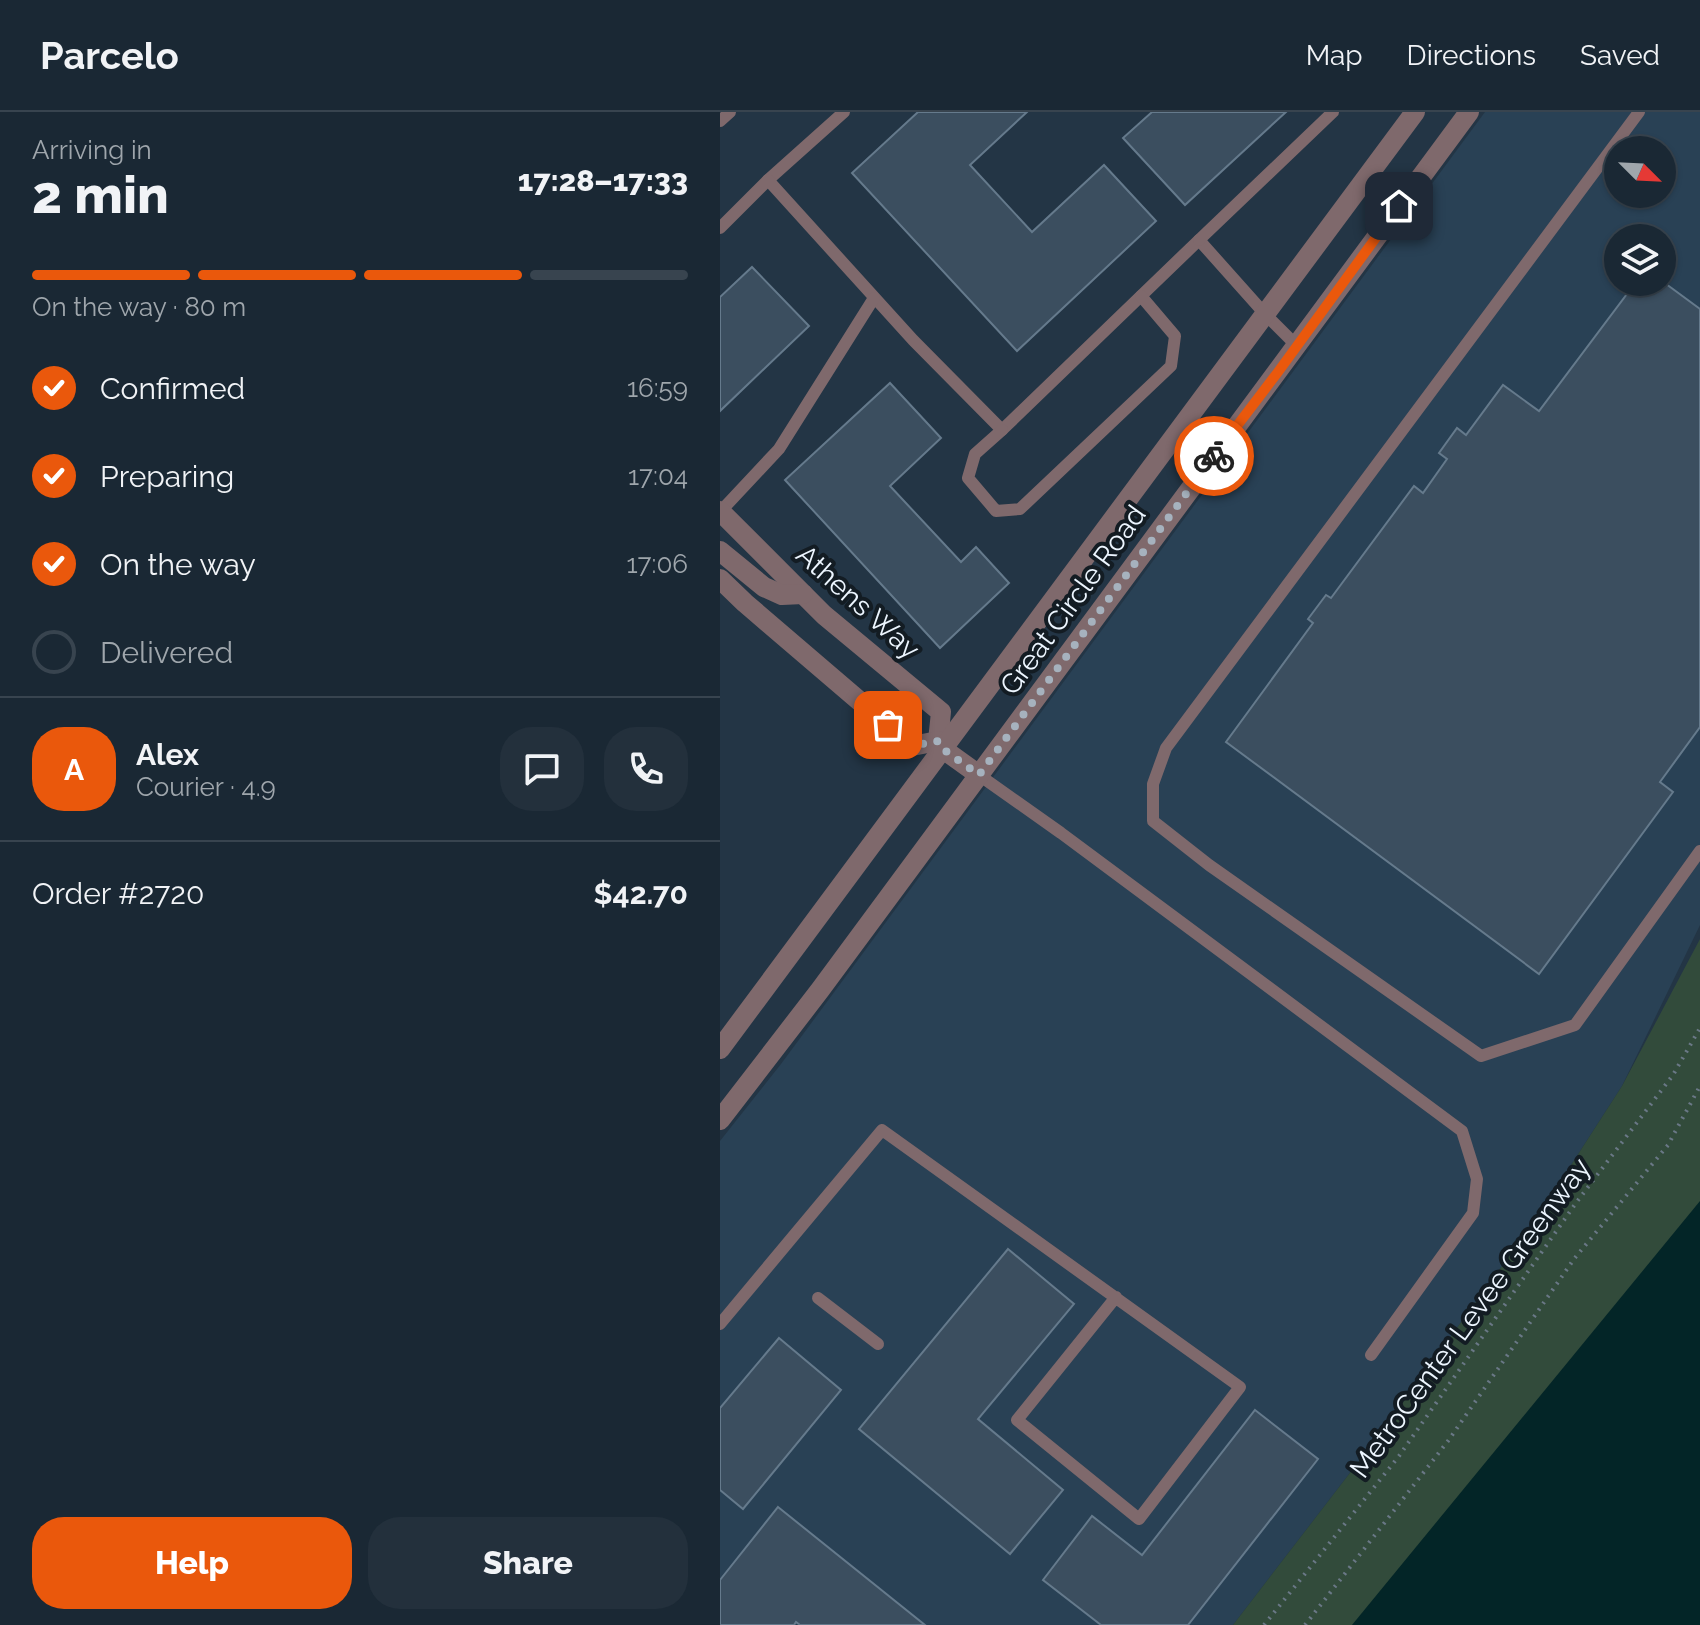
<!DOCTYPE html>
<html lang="en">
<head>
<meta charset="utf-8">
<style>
	body { margin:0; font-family:Raleway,sans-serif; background:#23303c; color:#f1f3f6; height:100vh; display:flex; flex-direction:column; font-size:30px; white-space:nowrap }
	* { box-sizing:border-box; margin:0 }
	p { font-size:26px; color:#9fa6ac }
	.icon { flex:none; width:44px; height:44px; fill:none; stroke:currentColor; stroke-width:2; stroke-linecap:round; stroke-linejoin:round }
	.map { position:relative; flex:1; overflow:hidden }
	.panel { display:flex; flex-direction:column; background:#1a2834; width:720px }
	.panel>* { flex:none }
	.needle { width:52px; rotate:114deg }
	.controls { position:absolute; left:884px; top:24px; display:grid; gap:16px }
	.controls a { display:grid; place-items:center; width:72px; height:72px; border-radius:50%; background:#1a2834; box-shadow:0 2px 6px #0004,0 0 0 2px #38444f; font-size:40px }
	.pin { position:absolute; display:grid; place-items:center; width:68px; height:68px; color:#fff; margin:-34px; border-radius:16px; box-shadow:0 4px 12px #0006 }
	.courier { position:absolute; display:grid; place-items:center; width:80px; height:80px; margin:-40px; border:6px solid #ea580c; border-radius:50%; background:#fff; color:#222; box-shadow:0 2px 10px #0007 }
	.summary em { font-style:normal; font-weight:800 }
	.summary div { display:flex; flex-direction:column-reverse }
	.summary { display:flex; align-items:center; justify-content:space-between; height:136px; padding:0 32px }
	h1 { font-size:52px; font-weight:800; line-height:60px }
	.bar { display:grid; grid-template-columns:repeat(4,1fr); gap:12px 8px; align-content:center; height:96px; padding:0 32px }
	.bar i { height:10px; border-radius:6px; background:#38444f }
	.bar .on { background:#ea580c }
	.bar p { grid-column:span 4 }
	.line { display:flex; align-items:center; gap:20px; padding:0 32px; border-top:2px solid #38444f }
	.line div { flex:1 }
	.round { display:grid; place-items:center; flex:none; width:84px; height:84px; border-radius:32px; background:#23303c }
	ol { padding:0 32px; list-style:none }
	li { display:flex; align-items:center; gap:24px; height:88px }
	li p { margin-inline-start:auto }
	li .icon { padding:8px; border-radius:50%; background:#ea580c; color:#fff; stroke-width:4 }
	li:last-child { color:#9fa6ac }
	li i { width:44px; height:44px; border:4px solid #38444f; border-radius:50% }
	.button { display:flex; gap:16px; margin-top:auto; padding:16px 32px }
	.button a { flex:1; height:92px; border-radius:32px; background:#ea580c; color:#fff; font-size:32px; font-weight:800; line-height:92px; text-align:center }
	.button a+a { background:#23303c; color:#f1f3f6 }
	header { display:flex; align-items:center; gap:48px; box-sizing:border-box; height:112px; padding:0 40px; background:#1a2834; border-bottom:2px solid #38444f }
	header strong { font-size:38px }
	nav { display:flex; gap:44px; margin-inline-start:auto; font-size:28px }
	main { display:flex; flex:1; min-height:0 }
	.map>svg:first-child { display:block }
	.built { fill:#294155; fill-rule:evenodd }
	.green { fill:#324b3b }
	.water { fill:#032527 }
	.building { fill:#3b4e5f; stroke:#657a8c; stroke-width:2 }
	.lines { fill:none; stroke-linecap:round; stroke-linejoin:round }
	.path { stroke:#6a7886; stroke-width:4; stroke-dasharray:2 6; stroke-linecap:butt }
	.service { stroke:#7f696c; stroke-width:12 }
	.tertiary { stroke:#7f696c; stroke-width:20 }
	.done { stroke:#a6b2be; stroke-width:8; stroke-dasharray:0 14.4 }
	.route { stroke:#ea580c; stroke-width:10 }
	.labels { text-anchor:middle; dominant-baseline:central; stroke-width:8; stroke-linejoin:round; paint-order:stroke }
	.street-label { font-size:28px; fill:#edf6ff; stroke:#131c23 }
</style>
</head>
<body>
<header>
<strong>Parcelo</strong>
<nav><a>Map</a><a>Directions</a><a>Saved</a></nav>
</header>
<main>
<section class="panel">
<div class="summary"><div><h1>2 min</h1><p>Arriving in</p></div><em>17:28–17:33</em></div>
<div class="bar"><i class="on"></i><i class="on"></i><i class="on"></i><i></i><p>On the way · 80 m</p></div>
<ol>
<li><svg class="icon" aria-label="check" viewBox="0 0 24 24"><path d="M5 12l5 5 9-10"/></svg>Confirmed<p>16:59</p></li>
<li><svg class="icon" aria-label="check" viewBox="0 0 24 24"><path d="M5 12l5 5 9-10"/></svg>Preparing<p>17:04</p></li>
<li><svg class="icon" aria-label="check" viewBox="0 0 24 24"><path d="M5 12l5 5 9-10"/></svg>On the way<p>17:06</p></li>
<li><i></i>Delivered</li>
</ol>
<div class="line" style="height:144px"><b class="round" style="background:#ea580c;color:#fff">A</b><div><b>Alex</b><p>Courier · 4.9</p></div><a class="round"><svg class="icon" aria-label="chat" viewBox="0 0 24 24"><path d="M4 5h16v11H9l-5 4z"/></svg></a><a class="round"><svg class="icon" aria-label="phone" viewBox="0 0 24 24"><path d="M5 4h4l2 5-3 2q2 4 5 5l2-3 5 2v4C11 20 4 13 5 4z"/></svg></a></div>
<div class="line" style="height:104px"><div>Order #2720</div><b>$42.70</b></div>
<div class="button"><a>Help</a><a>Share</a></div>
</section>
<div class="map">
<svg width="980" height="1513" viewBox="0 0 980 1513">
	<rect width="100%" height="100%" fill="#233545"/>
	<path class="built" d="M765,0H980V813L902,974L817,1106L656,1327L513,1513H0V1029L61,952ZM898,38H942V82H898ZM898,126H942V170H898Z"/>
	<path class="green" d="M980,827V1090L639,1513H513L656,1327L817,1106L902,974Z"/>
	<path class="water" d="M980,1089V1513H632Z"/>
	<g class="building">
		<path d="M198,0H307L250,53L312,120L384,53L436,109L297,239L132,61Z"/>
		<path d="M432,0H566L465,93L403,26Z"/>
		<path d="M32,155L89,214L0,299V185Z"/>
		<path d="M942,169L980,197V615L940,670L953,680L819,862L506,630L593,511L588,507L606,483L611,486L694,374L703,381L727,347L719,341L737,316L746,323L783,273L819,299L916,170Z"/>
		<path d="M170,271L221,326L170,374L241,450L256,435L289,471L220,536L65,368Z"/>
		<path d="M288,1137L354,1192L258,1307L343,1378L290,1442L139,1317Z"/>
		<path d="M59,1226L121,1278L23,1397L0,1378V1296Z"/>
		<path d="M535,1298L598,1347L468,1513H381L323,1468L372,1404L422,1443Z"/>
		<path d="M58,1395L205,1513H80L76,1510L74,1513H0V1468Z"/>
	</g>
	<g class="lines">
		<g class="path">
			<path d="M544,1513L679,1344L856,1091L953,963L980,916"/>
			<path d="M585,1513L728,1329L854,1147L948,1033L980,974"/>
		</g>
		<g class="service">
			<path d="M919,0L446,636L433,672V709L489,753L761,944L855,913L980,739"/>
			<path d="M0,9L10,0"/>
			<path d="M48,68L124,0"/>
			<path d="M0,116L48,68L193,228L282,318L479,128L545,202L577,234"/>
			<path d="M479,128L613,0"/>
			<path d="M282,318L255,342L248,366L276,399L300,397L451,254L455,224L421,184"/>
			<path d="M0,400L59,337L154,186"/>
			<path d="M259,663L341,721L742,1019L757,1067L753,1101L651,1243"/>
			<path d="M98,1186L158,1232"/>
			<path d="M0,1212L162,1018L520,1275L419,1407L297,1308L396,1185"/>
		</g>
		<g class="tertiary">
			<path d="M0,399L104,503L221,600L218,629L223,637L259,663"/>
			<path d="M0,439L44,475L62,483L83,482"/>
			<path d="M0,467L25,491L192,634L218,629"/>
			<path d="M0,937L695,0"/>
			<path d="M0,1008L100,878L749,0"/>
		</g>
	</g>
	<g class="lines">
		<path class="done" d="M168,613L192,634L218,629L223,637L259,663L494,344"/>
		<path class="route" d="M494,344L558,260L679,94"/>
	</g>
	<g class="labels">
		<g class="street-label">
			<text transform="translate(353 488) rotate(-54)">Great Circle Road</text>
			<text transform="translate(138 490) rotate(42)">Athens Way</text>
			<text transform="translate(750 1206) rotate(-54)">MetroCenter Levee Greenway</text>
		</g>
	</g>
</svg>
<div class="controls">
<a><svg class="needle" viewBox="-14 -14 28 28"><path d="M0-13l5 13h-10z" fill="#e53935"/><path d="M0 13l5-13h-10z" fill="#9fa6ac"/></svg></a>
<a><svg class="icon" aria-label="layers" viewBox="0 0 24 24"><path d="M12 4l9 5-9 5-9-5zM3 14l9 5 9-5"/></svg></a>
</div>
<div class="pin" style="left:168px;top:613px;background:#ea580c"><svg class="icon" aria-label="bag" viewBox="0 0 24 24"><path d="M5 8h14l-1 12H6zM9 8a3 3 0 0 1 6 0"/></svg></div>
<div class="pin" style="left:679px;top:94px;background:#1f2937"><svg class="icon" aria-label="home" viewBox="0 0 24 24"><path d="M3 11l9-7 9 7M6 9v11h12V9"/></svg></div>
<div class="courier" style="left:494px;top:344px"><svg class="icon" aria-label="bike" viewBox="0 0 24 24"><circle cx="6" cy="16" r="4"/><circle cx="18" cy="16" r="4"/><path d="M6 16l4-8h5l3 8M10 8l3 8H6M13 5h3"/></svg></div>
</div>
</main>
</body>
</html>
